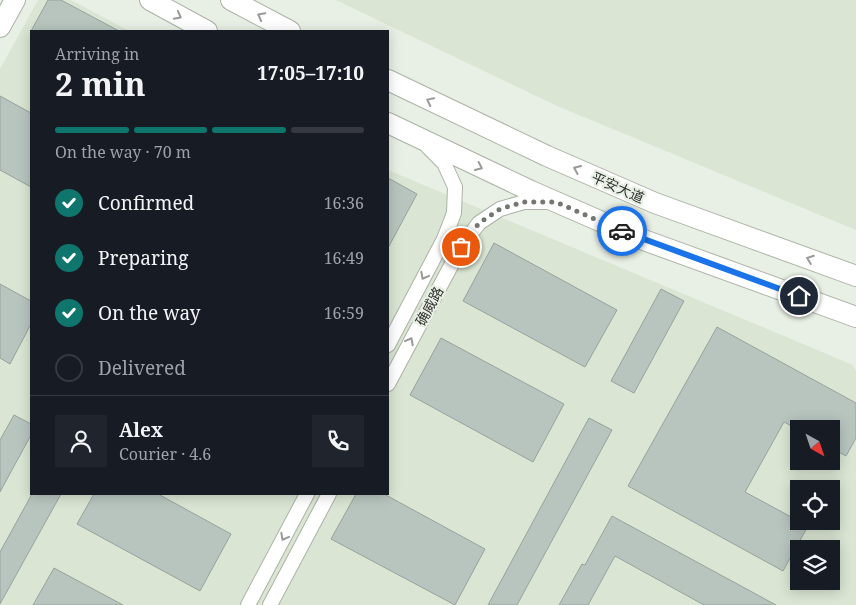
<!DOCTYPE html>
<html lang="en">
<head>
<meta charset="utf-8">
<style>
	body { margin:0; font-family:"Noto Serif","Noto Sans SC",serif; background:#20242c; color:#f1f3f6; height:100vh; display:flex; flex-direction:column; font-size:19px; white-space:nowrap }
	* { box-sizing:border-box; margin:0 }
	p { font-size:16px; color:#9ea1a6 }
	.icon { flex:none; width:28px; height:28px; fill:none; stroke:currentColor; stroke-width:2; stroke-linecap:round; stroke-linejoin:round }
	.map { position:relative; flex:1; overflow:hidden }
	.panel { position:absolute; left:30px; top:30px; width:359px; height:465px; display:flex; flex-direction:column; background:#171b24; border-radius:0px; box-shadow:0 2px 12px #0003 }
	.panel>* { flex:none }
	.needle { width:32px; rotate:140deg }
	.controls { position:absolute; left:790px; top:420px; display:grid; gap:10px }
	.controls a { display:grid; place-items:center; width:50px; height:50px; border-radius:0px; background:#171b24; box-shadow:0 2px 12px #0003; font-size:25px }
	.pin { position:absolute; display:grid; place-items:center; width:42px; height:42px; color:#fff; margin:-21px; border:2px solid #fff; border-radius:50%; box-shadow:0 1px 5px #0007 }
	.courier { position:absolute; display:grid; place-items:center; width:50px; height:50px; margin:-25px; border:4px solid #1a73e8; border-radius:50%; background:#fff; color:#222; box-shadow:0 1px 6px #0007 }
	.head em { font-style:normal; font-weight:700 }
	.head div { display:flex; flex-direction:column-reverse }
	.head { display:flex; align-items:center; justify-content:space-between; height:85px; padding:0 25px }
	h1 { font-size:32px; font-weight:700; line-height:38px }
	.bar { display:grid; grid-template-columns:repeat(4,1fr); gap:8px 5px; align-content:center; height:60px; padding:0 25px }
	.bar i { height:6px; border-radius:4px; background:#363941 }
	.bar .current { background:#0f766e }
	.bar p { grid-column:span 4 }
	.line { display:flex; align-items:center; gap:12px; padding:0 25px; border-top:1px solid #363941 }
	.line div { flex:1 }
	.round { display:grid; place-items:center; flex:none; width:52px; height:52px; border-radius:0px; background:#20242c }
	ol { padding:0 25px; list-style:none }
	li { display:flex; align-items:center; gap:15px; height:55px }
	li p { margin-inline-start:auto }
	li .icon { padding:5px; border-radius:50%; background:#0f766e; color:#fff; stroke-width:4 }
	li:last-child { color:#9ea1a6 }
	li i { width:28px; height:28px; border:2px solid #363941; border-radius:50% }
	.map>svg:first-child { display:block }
	.built { fill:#dae5d3; fill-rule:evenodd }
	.building { fill:#b8c5be; stroke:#96a39c }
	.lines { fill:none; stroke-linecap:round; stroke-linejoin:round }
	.street-casing { stroke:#abb2a6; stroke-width:16 }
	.secondary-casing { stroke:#abb2a6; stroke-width:22 }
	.street { stroke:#fff; stroke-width:14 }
	.secondary { stroke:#fff; stroke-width:20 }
	.oneway { stroke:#9a9b98 }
	.done { stroke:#737770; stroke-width:5; stroke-dasharray:0 9 }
	.route { stroke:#1a73e8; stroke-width:6 }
	.labels { text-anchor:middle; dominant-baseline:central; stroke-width:4.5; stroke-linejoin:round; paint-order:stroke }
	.street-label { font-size:14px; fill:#343732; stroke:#e8efe4 }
</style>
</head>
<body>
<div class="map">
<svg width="856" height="605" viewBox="0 0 856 605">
	<rect width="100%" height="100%" fill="#e8efe4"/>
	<g class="built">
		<path d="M38,0H71L129,31H31V494H388V170L853,365L856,371V605H0V69ZM799,429H831V461H799ZM799,489H831V521H799ZM799,549H831V581H799Z"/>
		<path d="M336,0H856V230L555,105Z"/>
	</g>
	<g class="building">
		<path d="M48,0H61L119,31H31Z"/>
		<path d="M0,96L31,113V187L0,170Z"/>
		<path d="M388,178L417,194L388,248Z"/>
		<path d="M494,243L617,310L585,367L463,301Z"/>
		<path d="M0,284L31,301V324L10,364L0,358Z"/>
		<path d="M661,289L684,301L634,393L611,381Z"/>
		<path d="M717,327L856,403V438L846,456L831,448V429H797L784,422L745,492L808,526L783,571L628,486Z"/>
		<path d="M441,338L564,404L533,462L410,395Z"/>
		<path d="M14,415L31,424V435L0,492V440Z"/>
		<path d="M589,418L612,430L517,605H488Z"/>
		<path d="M32,494H61L0,604V552Z"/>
		<path d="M94,494H158L231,534L200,591L77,524Z"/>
		<path d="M356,494H384L485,549L455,605L331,539Z"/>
		<path d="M612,516L776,605H704L615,556L588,605H559L582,564L585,565Z"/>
		<path d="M54,568L123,605H33Z"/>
	</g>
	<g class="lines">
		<defs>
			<g id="street">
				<path d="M388,345L444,239L454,213L455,187L444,163L428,147"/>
				<path d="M388,384L461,247L479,223L500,209L524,202H550"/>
				<path d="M248,605L307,494"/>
				<path d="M270,605L329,494"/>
			</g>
			<g id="secondary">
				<path d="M150,0L207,31"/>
				<path d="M231,0L290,31"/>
				<path d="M0,27L15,0"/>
				<path d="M388,80L547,156L655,203L856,276"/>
				<path d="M388,123L531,191L641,239L856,317"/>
			</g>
		</defs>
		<use href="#street" class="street-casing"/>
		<use href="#secondary" class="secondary-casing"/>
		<use href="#street" class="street"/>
		<use href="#secondary" class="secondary"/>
	</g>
	<defs><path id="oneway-chevron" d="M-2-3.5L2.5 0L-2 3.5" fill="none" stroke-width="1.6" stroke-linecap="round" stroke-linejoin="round" transform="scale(1.25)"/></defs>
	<g class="oneway">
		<use href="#oneway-chevron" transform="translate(178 16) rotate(28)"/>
		<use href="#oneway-chevron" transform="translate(261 16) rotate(-152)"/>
		<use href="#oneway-chevron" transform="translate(430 101) rotate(-154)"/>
		<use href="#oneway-chevron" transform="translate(479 167) rotate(25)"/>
		<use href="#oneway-chevron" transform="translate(577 169) rotate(-156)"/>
		<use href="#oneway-chevron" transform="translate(810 259) rotate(-160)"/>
		<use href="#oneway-chevron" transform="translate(424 276) rotate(118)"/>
		<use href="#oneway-chevron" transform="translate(410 341) rotate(-62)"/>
		<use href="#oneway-chevron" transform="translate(284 537) rotate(118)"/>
	</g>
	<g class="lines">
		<path class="done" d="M461,247L479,223L500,209L524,202H556L622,231"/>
		<path class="route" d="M622,231L799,296"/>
	</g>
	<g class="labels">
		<g class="street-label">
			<text transform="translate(618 187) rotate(24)">平安大道</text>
			<text transform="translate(429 306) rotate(-62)">确威路</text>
		</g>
	</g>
</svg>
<div class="controls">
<a><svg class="needle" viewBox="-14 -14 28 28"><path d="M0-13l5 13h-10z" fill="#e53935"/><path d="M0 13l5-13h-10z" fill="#9ea1a6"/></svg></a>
<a><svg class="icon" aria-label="locate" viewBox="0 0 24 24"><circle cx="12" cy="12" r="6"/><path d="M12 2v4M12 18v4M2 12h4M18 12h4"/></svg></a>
<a><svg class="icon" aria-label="layers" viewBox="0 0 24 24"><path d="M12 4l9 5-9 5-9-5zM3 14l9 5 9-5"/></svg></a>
</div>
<div class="pin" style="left:461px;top:247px;background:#ea580c"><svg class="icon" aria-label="bag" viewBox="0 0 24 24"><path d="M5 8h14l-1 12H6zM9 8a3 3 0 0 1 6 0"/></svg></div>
<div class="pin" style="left:799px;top:296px;background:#1f2937"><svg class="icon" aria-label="home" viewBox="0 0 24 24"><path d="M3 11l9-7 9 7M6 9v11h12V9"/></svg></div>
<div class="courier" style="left:622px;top:231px"><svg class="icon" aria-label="car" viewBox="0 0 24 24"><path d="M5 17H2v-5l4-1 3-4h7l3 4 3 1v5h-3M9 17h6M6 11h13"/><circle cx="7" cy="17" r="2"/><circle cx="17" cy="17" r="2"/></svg></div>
<section class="panel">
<div class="head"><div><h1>2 min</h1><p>Arriving in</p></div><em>17:05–17:10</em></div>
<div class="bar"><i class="current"></i><i class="current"></i><i class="current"></i><i></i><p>On the way · 70 m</p></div>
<ol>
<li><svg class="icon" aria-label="check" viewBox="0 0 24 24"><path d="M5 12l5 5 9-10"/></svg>Confirmed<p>16:36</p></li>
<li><svg class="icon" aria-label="check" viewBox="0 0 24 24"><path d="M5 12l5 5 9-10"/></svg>Preparing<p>16:49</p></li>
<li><svg class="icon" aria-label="check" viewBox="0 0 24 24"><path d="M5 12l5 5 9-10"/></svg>On the way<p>16:59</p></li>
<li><i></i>Delivered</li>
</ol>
<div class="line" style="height:90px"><a class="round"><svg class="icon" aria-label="person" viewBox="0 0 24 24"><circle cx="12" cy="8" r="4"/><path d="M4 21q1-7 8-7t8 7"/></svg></a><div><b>Alex</b><p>Courier · 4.6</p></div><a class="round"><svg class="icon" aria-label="phone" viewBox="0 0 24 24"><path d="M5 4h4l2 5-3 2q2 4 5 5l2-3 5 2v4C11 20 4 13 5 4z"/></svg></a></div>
</section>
</div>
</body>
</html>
